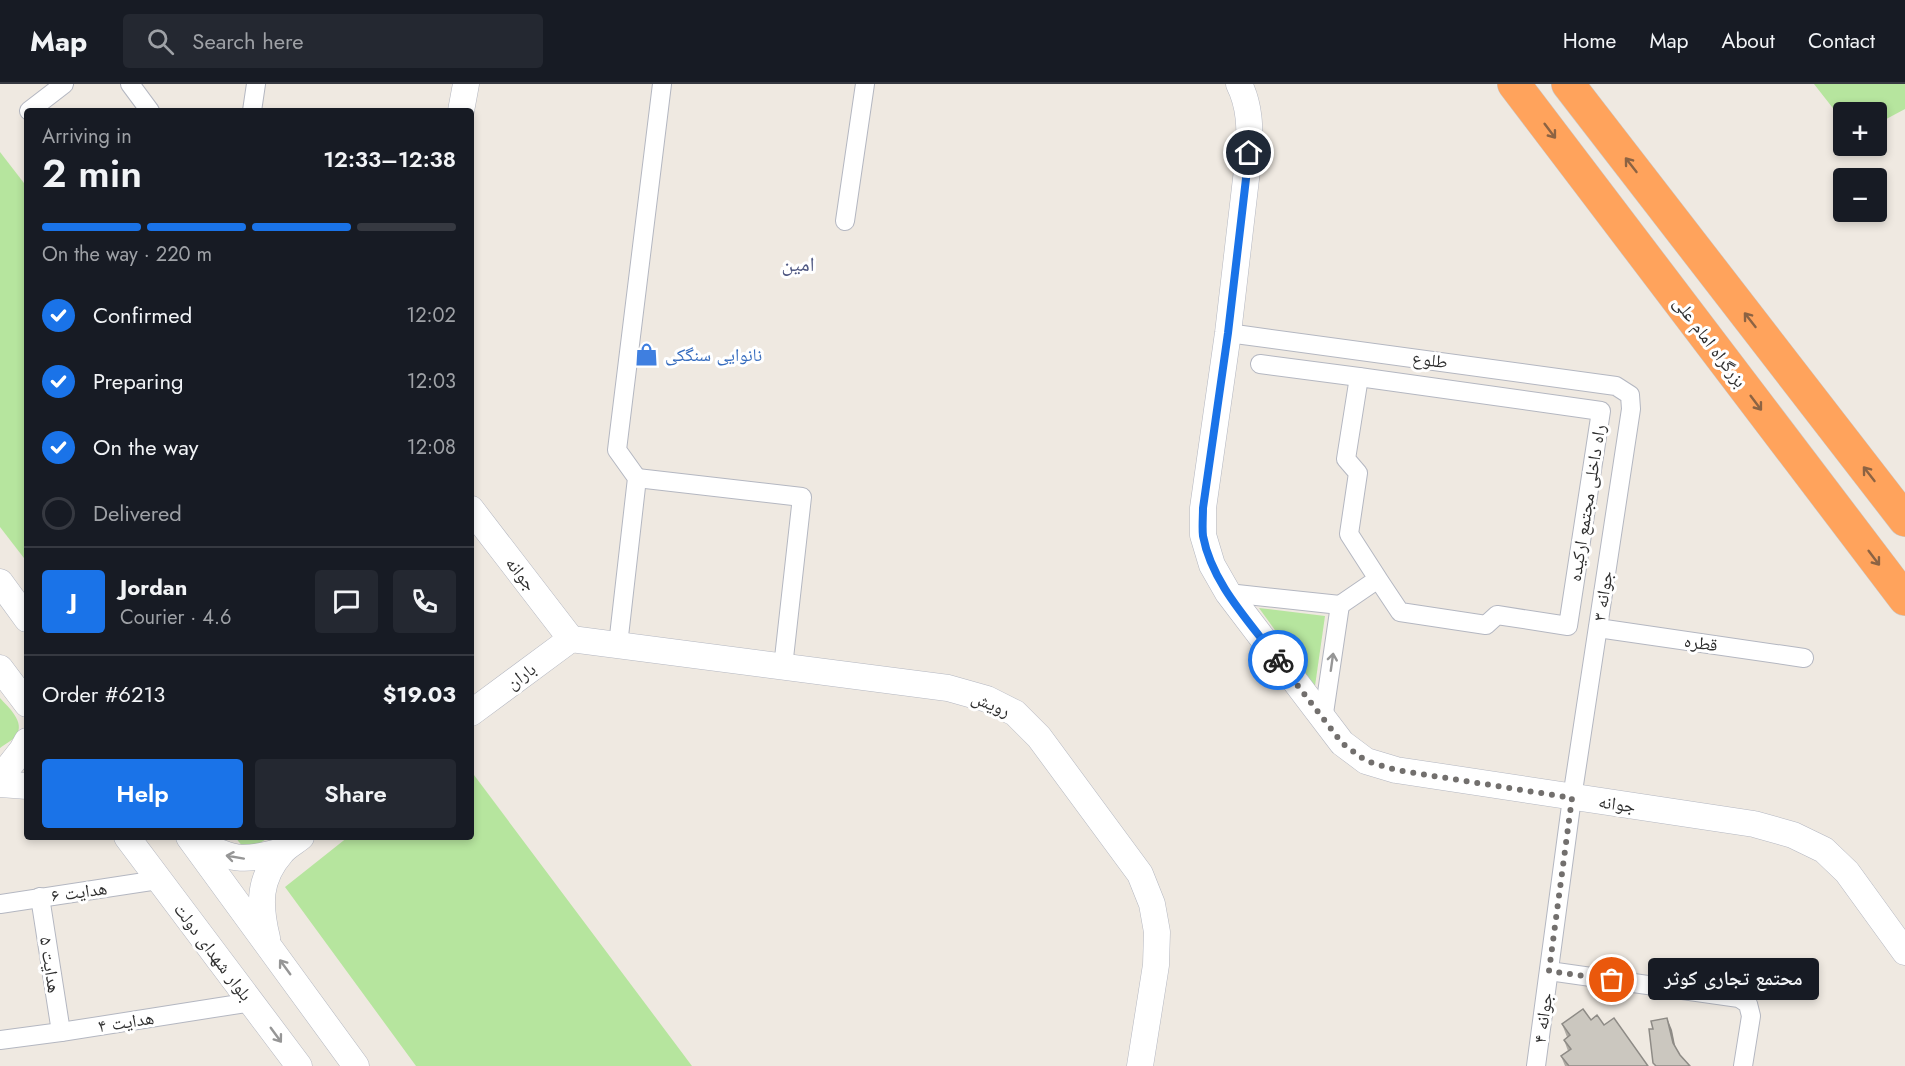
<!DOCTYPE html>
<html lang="en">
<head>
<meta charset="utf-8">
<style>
	body { margin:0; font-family:Jost,"Noto Naskh Arabic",sans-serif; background:#242831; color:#f1f3f6; height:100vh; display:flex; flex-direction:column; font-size:22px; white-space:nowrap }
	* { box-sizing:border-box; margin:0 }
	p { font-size:20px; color:#9ea1a6 }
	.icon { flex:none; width:33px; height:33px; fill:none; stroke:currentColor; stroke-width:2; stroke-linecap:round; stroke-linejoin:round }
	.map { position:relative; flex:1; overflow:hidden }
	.sheet { position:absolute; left:24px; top:24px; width:450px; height:732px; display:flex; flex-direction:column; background:#171b24; border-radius:6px; box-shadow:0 3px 9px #0003 }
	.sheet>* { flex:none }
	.buttons { position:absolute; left:1833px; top:18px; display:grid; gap:12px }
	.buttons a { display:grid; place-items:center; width:54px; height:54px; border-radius:6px; background:#171b24; box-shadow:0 3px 9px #0003; font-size:30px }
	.pin { position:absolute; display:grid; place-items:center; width:51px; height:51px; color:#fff; margin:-26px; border:3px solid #fff; border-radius:50%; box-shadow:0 2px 6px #0007 }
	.courier { position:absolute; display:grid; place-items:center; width:60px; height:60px; margin:-30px; border:4px solid #1a73e8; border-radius:50%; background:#fff; color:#222; box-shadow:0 2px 8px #0007 }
	.bubble { position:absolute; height:42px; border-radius:6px; background:#171b24; box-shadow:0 3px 9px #0003; font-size:20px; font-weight:600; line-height:42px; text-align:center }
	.headline em { font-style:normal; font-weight:600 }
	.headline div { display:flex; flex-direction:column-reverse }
	.headline { display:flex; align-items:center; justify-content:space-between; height:102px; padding:0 18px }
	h1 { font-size:39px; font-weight:600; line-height:45px }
	.bar { display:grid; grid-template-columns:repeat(4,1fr); gap:9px 6px; align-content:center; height:72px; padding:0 18px }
	.bar i { height:8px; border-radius:4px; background:#363941 }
	.bar .selected { background:#1a73e8 }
	.bar p { grid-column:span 4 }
	.line { display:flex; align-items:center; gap:15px; padding:0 18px; border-top:2px solid #363941 }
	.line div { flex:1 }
	.round { display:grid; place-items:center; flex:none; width:63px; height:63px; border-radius:6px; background:#242831 }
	ol { padding:0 18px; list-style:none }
	li { display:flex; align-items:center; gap:18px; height:66px }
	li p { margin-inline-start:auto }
	li .icon { padding:6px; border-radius:50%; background:#1a73e8; color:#fff; stroke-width:4 }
	li:last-child { color:#9ea1a6 }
	li i { width:33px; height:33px; border:3px solid #363941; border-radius:50% }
	.cta { display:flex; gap:12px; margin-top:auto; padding:12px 18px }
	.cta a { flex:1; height:69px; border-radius:6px; background:#1a73e8; color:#fff; font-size:24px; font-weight:600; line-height:69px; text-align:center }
	.cta a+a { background:#242831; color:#f1f3f6 }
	header { display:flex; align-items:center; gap:36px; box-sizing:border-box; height:84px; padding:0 30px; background:#171b24; border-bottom:2px solid #363941 }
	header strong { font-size:28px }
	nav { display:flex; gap:33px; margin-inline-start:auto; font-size:21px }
	.search { width:420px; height:54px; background:#242831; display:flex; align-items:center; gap:15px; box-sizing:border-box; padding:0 21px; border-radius:6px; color:#9ea1a6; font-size:22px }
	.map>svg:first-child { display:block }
	.green { fill:#b6e59e }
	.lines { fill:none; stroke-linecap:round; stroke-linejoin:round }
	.street-casing { stroke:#b4b7c1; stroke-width:20 }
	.secondary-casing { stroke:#b4b7c1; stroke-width:27 }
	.highway-casing { stroke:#c9c9c9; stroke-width:34 }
	.street { stroke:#fff; stroke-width:18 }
	.secondary { stroke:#fff; stroke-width:26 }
	.highway { stroke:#ffa35c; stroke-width:33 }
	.wall { fill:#afaba4 }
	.shaded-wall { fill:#8e8b86 }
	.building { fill:#cbc7bf; stroke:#8e8b86; stroke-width:1.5 }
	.oneway { stroke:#8c6343 }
	.oneway2 { stroke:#969696 }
	.done { stroke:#726f6d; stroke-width:6; stroke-dasharray:0 10.8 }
	.route { stroke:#1a73e8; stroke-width:8 }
	.labels { text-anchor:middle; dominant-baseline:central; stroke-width:6; stroke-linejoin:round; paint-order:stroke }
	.street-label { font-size:18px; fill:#2e2e2e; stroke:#fff }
	.shop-label { font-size:18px; fill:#366cbe; stroke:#fff; text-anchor:start }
	.neighbourhood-label { font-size:20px; fill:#4d5680; stroke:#fff }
</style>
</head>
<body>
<header>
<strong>Map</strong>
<div class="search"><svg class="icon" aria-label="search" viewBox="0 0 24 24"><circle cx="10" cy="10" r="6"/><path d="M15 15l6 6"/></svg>Search here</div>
<nav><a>Home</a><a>Map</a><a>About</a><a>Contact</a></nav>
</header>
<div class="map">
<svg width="1905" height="982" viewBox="0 0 1905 982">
	<rect width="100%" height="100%" fill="#efe9e1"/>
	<g class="green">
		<path d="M1814,0H1905V25L1877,40L1876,28H1844L1843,37Z"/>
		<path d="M0,68L27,103V478L0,443Z"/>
		<path d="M1259,524L1325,532L1315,602Z"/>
		<path d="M0,614C8,623 26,638 16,652C13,656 5,660 0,664Z"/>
		<path d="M471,687L692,982H416L285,803L348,753H471Z"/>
		<path d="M235,753H269L247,768Z"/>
	</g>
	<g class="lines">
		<defs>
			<g id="street">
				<path d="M130,0L150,27"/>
				<path d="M29,27L64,0"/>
				<path d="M252,27L256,0"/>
				<path d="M845,137L865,0"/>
				<path d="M1228,249L1616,302L1630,311L1631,325L1572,714L1536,982"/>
				<path d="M1260,280L1359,293"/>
				<path d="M637,394L802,413L783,583"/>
				<path d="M1228,509L1340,521L1323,636"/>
				<path d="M1340,521L1378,495L1400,528L1486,541L1497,531L1568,542L1601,327L1359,293L1346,375L1358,389L1349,450L1378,495"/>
				<path d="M1598,544L1804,574"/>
				<path d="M618,561L637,394L617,366L662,0"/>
				<path d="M40,813L61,948"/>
				<path d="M0,820L158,796"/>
				<path d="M1549,887L1739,914L1748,920L1751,932L1743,982"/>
				<path d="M0,956L61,948L252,918"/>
			</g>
			<g id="secondary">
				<path d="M1239,0C1250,22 1250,44 1249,69L1228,249L1203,424V451L1212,481L1228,509L1342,659L1366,677L1396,686L1754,740L1793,751L1824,766L1847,788L1905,868"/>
				<path d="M461,27L466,0"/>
				<path d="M471,425L571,555"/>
				<path d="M0,498L27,535"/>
				<path d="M571,555L948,604L987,615L1015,629L1039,653L1140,790L1152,820L1157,848L1156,881L1140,982"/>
				<path d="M0,584L27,620"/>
				<path d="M471,629L571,555"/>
				<path d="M0,694L22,666L27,657"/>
				<path d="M0,700L27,702"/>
				<path d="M127,753L299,982"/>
				<path d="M189,753L356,982"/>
				<path d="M195,755C230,777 243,778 282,767"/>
				<path d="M267,854C259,821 258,795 282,768C287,762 295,758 301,753"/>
			</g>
			<g id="highway">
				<path d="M1514,0L1905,515"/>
				<path d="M1568,0L1905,436"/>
			</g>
		</defs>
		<use href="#street" class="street-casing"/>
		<use href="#secondary" class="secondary-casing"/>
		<use href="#highway" class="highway-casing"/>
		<use href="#street" class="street"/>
		<use href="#secondary" class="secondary"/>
		<use href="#highway" class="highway"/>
	</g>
	<path class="wall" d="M1591,936L1604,941L1648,982H1565L1561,972L1568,967L1564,956L1567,953L1562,940Z"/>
	<path class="shaded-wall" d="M1667,934L1672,946L1677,971L1673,959Z"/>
	<g class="building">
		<path d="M1583,925L1591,936L1597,931L1604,941L1614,934L1648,982H1569L1561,972L1571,965L1564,956L1570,951L1562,940Z"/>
		<path d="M1667,934L1673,959L1680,971L1690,982H1656L1653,979L1649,945H1653L1651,937Z"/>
	</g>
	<defs><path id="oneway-shaft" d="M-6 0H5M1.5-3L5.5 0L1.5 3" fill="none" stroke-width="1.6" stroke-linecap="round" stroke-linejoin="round" transform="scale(1.5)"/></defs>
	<g class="oneway">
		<use href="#oneway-shaft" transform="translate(1550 47) rotate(53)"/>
		<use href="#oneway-shaft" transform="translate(1631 81) rotate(-128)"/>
		<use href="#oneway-shaft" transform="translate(1750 236) rotate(-128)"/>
		<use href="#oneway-shaft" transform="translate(1756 319) rotate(53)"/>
		<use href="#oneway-shaft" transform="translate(1869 390) rotate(-128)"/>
		<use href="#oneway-shaft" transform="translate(1874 474) rotate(53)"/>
	</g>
	<g class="oneway2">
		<use href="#oneway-shaft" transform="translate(1332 578) rotate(-82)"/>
		<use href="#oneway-shaft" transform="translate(235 773) rotate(-170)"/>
		<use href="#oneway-shaft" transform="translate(285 883) rotate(-126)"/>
		<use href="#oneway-shaft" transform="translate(276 951) rotate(54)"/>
	</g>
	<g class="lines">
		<path class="done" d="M1278,576L1342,659L1366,677L1396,686L1572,714L1549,887L1612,896"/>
		<path class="route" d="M1249,69L1228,249L1203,424C1203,433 1202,444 1203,452C1212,500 1250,538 1278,576"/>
	</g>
	<defs>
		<symbol id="shop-bare" viewBox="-9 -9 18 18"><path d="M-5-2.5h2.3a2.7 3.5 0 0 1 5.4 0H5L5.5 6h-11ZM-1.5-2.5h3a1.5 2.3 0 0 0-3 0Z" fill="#3f7fe0" stroke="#fff" stroke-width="2.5" paint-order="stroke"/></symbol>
	</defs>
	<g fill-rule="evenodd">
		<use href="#shop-bare" x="630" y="254" width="33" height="33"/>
	</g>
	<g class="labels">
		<g class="street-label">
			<text transform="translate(1710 258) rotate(53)">بزرگراه امام علی</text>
			<text transform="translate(1430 276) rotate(8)">طلوع</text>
			<text transform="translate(1587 419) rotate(-81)">راه داخلی مجتمع ارکیده</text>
			<text transform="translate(521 490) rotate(52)">جوانه</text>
			<text transform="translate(1603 512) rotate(-81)">جوانه ۳</text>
			<text transform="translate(1701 559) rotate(8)">قطره</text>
			<text transform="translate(521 592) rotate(-36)">باران</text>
			<text transform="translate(991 620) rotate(23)">رویش</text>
			<text transform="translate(1617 720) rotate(8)">جوانه</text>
			<text transform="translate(79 808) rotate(-8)">هدایت ۶</text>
			<text transform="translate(213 868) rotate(53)">بلوار شهدای دولت</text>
			<text transform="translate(50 881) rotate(81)">هدایت ۵</text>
			<text transform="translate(1543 934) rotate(-82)">جوانه ۴</text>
			<text transform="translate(126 938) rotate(-9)">هدایت ۴</text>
		</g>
		<g class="shop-label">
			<text x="665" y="271">نانوایی سنگکی</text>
		</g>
		<g class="neighbourhood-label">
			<text x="798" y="180">امین</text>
		</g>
	</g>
</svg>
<div class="buttons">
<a>+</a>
<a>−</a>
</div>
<div class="pin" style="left:1612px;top:896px;background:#ea580c"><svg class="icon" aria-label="bag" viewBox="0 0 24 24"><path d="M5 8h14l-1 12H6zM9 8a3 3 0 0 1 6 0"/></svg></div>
<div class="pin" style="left:1249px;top:69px;background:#1f2937"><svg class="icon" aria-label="home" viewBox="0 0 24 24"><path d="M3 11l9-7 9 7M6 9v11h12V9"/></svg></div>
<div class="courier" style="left:1278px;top:576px"><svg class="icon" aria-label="bike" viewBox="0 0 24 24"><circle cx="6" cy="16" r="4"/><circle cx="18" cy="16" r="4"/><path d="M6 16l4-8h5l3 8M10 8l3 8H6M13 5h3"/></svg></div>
<div class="bubble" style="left:1648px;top:874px;width:171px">محتمع تجاری کوثر</div>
<section class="sheet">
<div class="headline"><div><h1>2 min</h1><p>Arriving in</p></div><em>12:33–12:38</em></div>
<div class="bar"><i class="selected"></i><i class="selected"></i><i class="selected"></i><i></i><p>On the way · 220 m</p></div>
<ol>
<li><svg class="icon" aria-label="check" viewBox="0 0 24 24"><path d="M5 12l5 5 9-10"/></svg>Confirmed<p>12:02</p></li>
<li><svg class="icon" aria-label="check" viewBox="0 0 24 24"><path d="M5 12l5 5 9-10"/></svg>Preparing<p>12:03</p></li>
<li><svg class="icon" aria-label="check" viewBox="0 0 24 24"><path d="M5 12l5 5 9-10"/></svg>On the way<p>12:08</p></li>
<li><i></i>Delivered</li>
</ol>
<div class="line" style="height:108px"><b class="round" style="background:#1a73e8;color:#fff">J</b><div><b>Jordan</b><p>Courier · 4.6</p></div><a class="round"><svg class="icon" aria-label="chat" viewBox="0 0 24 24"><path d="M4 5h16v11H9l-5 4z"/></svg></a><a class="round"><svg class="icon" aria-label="phone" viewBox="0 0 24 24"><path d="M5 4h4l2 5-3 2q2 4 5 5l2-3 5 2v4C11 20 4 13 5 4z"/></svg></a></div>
<div class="line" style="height:78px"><div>Order #6213</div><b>$19.03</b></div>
<div class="cta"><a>Help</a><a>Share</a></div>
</section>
</div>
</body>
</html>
